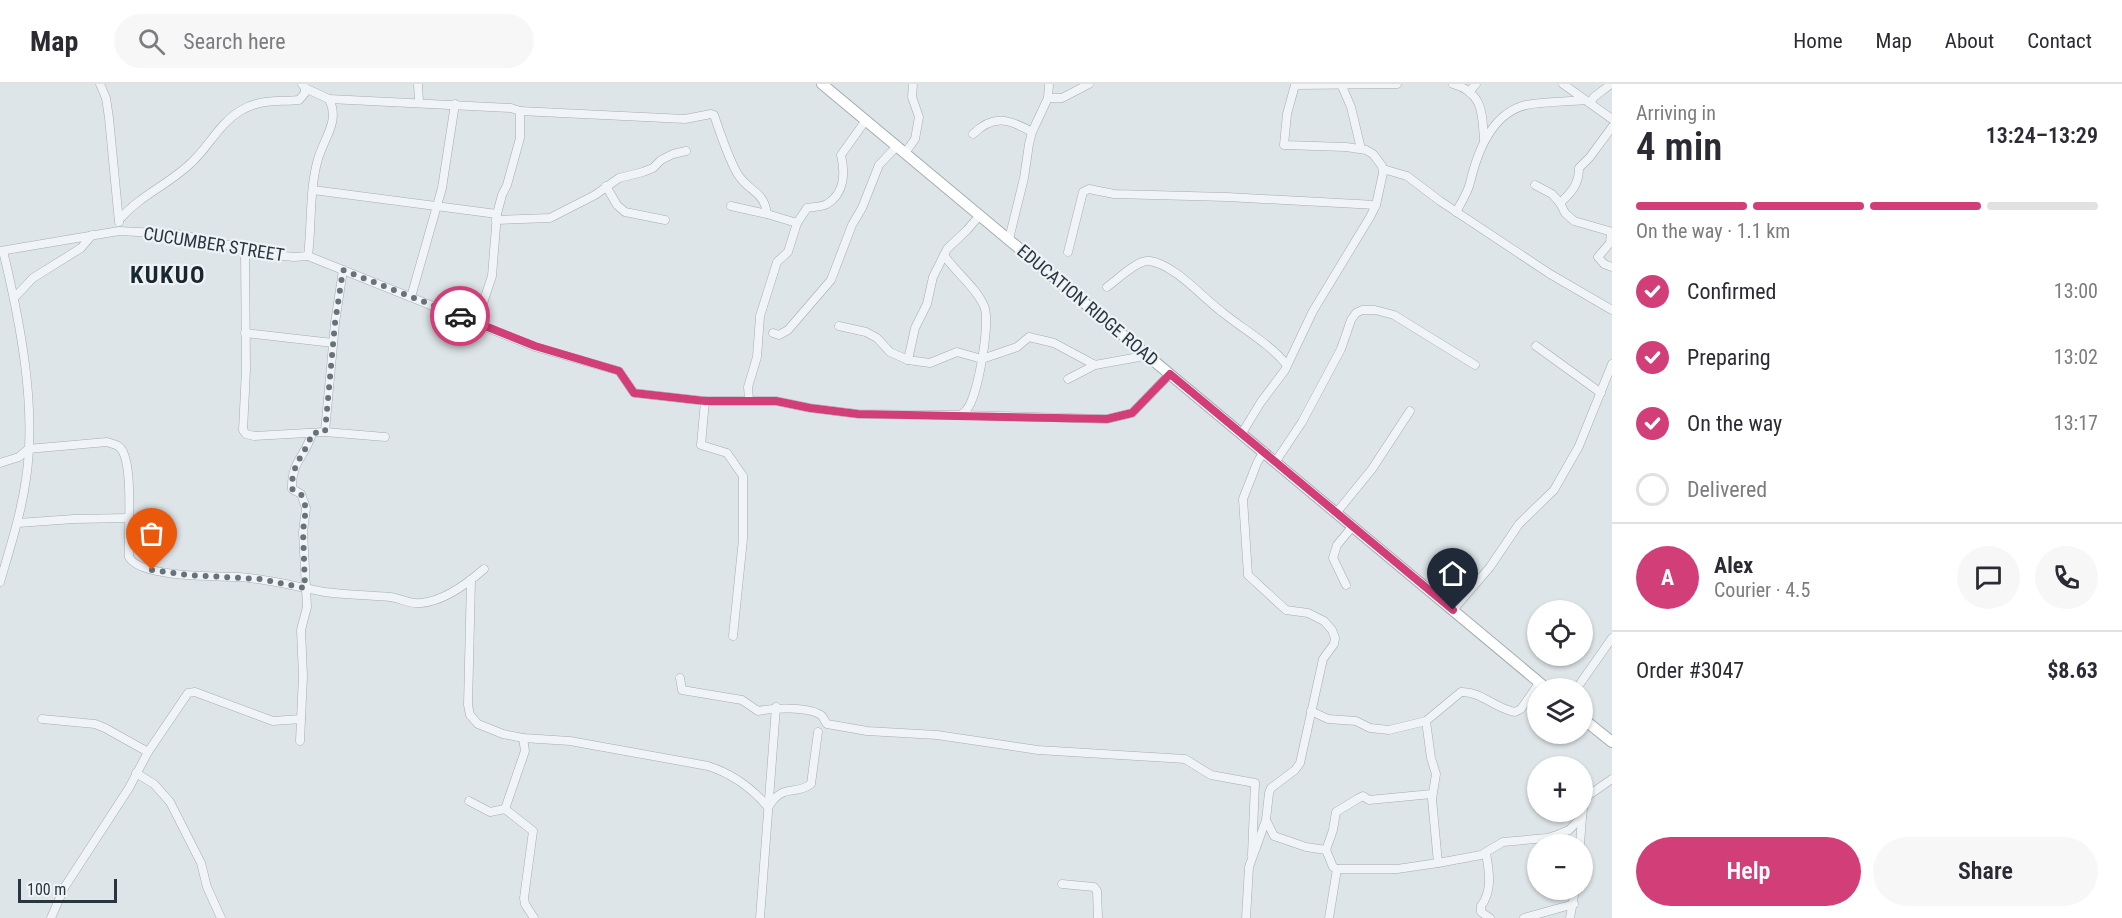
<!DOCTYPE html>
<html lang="en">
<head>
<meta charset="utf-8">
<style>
	body { margin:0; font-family:"Roboto Condensed",sans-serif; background:#f7f7f7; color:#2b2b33; height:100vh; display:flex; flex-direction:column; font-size:22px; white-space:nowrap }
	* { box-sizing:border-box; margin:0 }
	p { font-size:20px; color:#7c7c81 }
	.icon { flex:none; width:33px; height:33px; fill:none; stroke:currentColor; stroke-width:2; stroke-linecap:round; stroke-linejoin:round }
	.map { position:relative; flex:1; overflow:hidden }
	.panel { display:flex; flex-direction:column; background:#fff; width:510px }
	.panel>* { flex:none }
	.buttons { position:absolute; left:1527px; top:516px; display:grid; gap:12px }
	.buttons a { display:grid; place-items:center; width:66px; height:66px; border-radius:50%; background:#fff; box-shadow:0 2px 4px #0004; font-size:30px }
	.scale { position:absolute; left:18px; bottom:15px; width:99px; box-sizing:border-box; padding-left:6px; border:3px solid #273640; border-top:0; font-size:16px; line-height:21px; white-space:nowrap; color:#273640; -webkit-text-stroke:4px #eef3f6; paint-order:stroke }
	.pin { position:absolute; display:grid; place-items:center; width:51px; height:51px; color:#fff; margin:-62px -26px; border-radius:50% 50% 50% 0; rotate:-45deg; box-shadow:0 0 6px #0007 }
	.pin .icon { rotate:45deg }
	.courier { position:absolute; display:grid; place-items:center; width:60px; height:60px; margin:-30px; border:4px solid #d23f78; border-radius:50%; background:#fff; color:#222; box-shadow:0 2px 8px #0007 }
	.headline em { font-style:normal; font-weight:600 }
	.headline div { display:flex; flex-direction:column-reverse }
	.headline { display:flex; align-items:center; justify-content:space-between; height:102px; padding:0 24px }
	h1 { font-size:39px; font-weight:600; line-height:45px }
	.bar { display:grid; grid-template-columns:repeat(4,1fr); gap:9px 6px; align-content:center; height:72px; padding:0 24px }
	.bar i { height:8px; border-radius:4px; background:#e1e1e2 }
	.bar .active { background:#d23f78 }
	.bar p { grid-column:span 4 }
	.line { display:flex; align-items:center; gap:15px; padding:0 24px; border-top:2px solid #e1e1e2 }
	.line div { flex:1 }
	.round { display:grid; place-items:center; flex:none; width:63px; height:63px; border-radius:32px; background:#f7f7f7 }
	ol { padding:0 24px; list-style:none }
	li { display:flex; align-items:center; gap:18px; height:66px }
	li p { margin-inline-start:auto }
	li .icon { padding:6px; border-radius:50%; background:#d23f78; color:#fff; stroke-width:4 }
	li:last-child { color:#7c7c81 }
	li i { width:33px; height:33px; border:3px solid #e1e1e2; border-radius:50% }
	.primary-button { display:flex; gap:12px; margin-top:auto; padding:12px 24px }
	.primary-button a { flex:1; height:69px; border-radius:36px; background:#d23f78; color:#fff; font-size:24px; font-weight:600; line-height:69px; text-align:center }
	.primary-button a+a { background:#f7f7f7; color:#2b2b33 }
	header { display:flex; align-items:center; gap:36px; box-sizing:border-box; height:84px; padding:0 30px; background:#fff; border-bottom:2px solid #e1e1e2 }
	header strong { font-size:28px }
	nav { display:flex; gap:33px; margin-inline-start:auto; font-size:21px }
	.search { width:420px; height:54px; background:#f7f7f7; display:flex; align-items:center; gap:15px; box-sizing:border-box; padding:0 21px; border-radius:33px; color:#7c7c81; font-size:22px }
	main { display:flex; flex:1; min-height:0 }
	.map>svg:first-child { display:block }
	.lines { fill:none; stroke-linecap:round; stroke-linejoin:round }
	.minor-casing { stroke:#a3adb2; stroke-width:9 }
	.secondary-casing { stroke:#a3adb2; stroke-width:12 }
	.minor { stroke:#f1f4f7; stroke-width:8 }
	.secondary { stroke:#fff; stroke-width:10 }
	.done { stroke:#67737b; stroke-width:6; stroke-dasharray:0 10.8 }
	.route { stroke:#d23f78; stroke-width:8 }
	.labels { text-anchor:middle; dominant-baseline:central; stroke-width:4.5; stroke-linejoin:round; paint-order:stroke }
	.street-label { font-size:18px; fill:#273640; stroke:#eef3f6 }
	.district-label { font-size:24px; font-weight:bold; letter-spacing:1.5px; fill:#192730; stroke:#eef3f6 }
</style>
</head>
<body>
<header>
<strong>Map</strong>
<div class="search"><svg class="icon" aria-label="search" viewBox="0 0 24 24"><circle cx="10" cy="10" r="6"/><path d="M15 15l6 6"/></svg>Search here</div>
<nav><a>Home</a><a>Map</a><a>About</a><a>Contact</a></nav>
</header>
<main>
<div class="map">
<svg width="1612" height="834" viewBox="0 0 1612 834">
	<rect width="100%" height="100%" fill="#dee5e8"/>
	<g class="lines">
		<defs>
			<g id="minor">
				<path d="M100,0L106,14L109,34L119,138"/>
				<path d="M418,0L419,18"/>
				<path d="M1341,0L1351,23L1361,65"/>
				<path d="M1453,0C1484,9 1482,30 1484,56"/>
				<path d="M1563,0L1612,35"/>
				<path d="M1469,8L1476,0"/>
				<path d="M1048,14H1062L1089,0"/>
				<path d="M329,15L511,24L520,27L685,35L711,30L714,31C721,51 727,71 737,89C748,108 764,106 767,130L797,139"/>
				<path d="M1590,19L1594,13L1611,0"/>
				<path d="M973,50C994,30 1009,35 1032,48"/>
				<path d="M905,69L915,55L919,33L912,13L913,0"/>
				<path d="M1383,85L1407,92L1440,117L1550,190L1612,226"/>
				<path d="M1535,101L1552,110L1560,119L1565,129L1574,137L1612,148"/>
				<path d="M606,102L617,121L625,128L665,136"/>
				<path d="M313,106L497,130"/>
				<path d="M1560,119C1572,108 1579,100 1579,84L1590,73L1612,43"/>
				<path d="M731,122L767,130"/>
				<path d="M1456,128C1461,119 1468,108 1470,99C1477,69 1492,29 1526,21C1545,17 1566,18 1585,16"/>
				<path d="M119,136C140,111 170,100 192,78C209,62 220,39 240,27C259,15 277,18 299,16L305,9V4"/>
				<path d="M496,136L550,134L595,111L619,94L643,88L653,84L661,76L673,70L686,67"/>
				<path d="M1611,148L1610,159L1598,173L1604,180L1612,183"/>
				<path d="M1009,155L1024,94L1029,60L1032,48L1048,14L1049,0"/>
				<path d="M245,165L246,286L243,346L246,350L254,352L325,348L385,353"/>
				<path d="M0,167L119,147L177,150L274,171L294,173L308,172C312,140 309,106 318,75C325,52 340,37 329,15L305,4L302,0"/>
				<path d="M1068,168L1083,108L1089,105L1114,110L1227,113L1376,121"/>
				<path d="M308,172L535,263L619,287L634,309L705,317H776L810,324L858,330L960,331C962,330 966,327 967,325C978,312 991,237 984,222C976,203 956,189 944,171L947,165L967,146L980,131"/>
				<path d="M1107,203C1117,196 1138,175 1150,177C1175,181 1202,213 1222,228C1244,246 1269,259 1287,281"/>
				<path d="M411,213L442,104L455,20"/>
				<path d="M14,214L33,194L81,164L92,151"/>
				<path d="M480,240V228L492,192L497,130L502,111L507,101L520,54V27"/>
				<path d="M839,242L866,248L877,254L890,268L908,276L930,279L957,268L982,275L1017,263L1029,253L1054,259L1095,281L1139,273L1146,269"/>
				<path d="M245,249L333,259"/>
				<path d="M773,249L779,251L788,246L831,196L852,141L862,124L879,81L897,62"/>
				<path d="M1536,262L1601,309"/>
				<path d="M908,276L915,244L927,220L933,193L944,171"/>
				<path d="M1068,295L1095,281"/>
				<path d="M749,316L748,303L757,273L760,232L777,178L788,168L797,139L807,124C813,123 821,123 827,120C845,109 845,88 841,71L866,36"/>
				<path d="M705,317L701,361L727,369L743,392V455L733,552"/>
				<path d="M960,331L1107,335L1132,329L1170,290"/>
				<path d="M325,348L335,239L343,186"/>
				<path d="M1242,349L1261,318L1285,286L1313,227L1370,133L1376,121L1383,89L1382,82L1373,70L1366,66L1346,63L1284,61L1287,30L1295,1L1397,0"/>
				<path d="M1276,377L1302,338L1341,265L1351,236L1356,229L1362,226H1375L1394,231L1475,281"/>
				<path d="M0,379L19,373L28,365L107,358C114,360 120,361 123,368C133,388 128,448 129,473C140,494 217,492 239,493C269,495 297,503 325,508C347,511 368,511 390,513C400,514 411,521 421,519C444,517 468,499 484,485"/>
				<path d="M1337,428L1372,385L1410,327"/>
				<path d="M18,439L74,435L129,434"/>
				<path d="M471,496L468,621L470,631L478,640L503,650L523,654L570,657L708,682C733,690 751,703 768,723"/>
				<path d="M0,498C10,464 21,430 26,395C37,323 20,237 3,167"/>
				<path d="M1346,501L1333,474L1337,461L1353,442"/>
				<path d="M1453,526L1490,483L1519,440L1554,406L1579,362L1612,280"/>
				<path d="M680,594L682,606L742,616L758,627C772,624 810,622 822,632C823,633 826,639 827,640L867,647L937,651L1038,666L1185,675L1211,691L1255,699L1252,771"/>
				<path d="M1577,604L1612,554"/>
				<path d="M1311,627L1328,635L1356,637L1370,644L1389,646L1426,637L1461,608C1480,607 1496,625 1515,628L1521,625L1537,602L1538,597"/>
				<path d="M42,635L95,640L105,644L148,668"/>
				<path d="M1426,637L1431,674L1436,690L1432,715L1438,779"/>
				<path d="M523,654L525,667L505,725L533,747L524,814L525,820L534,834"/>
				<path d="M300,657L303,592L301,546L307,523L303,448L306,424L301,410L292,405C291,377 306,372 312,349"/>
				<path d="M136,689L154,700L170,718L201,779L207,803L221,834"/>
				<path d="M469,717L490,728L505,725"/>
				<path d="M769,722C783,699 795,712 811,700L818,648"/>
				<path d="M1266,736L1274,752L1306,763L1326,766L1333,783L1337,785H1397L1438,779L1481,771L1503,758L1547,754L1557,751L1569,746L1582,733L1584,717L1589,711L1612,695"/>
				<path d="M1580,760L1582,733"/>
				<path d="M1326,766L1333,746L1336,728L1359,714L1363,712L1369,716L1432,710"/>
				<path d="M1486,769C1489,787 1493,806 1481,822V828L1490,834"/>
				<path d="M1062,800L1094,803L1097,807L1098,834"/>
				<path d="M51,834L64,804L129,704L148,668L188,609L195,608L273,637L301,635"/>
				<path d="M760,834L776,623"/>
				<path d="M1246,834L1249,783L1266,736L1269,709L1271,704L1295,686L1300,679L1323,575L1334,560L1335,554L1332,546L1324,537L1308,529L1286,526L1248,491L1243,415L1257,379L1264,367"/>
				<path d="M1329,834L1337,785"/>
				<path d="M1524,834L1574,820"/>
				<path d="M1570,834L1575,806"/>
			</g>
			<g id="secondary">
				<path d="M822,0L1546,604"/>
				<path d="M1582,634L1612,658"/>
			</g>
		</defs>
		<use href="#minor" class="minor-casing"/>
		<use href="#secondary" class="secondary-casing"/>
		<use href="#minor" class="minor"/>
		<use href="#secondary" class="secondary"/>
	</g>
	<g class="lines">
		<path class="done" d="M152,486L187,491L260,495L305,504L303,447L306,424L301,410L292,405C291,378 306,371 312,349L325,348L335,239L343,186L460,232"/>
		<path class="route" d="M460,232L535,262L619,287L634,309L705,317H776L810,324L858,330L1107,335L1132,329L1170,290L1453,526"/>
	</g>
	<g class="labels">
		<g class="street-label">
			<text transform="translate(214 160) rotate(9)">CUCUMBER STREET</text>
			<text transform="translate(1088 221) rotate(40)">EDUCATION RIDGE ROAD</text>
		</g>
		<g class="district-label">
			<text x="168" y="191">KUKUO</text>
		</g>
	</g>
</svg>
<div class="buttons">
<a><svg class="icon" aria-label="locate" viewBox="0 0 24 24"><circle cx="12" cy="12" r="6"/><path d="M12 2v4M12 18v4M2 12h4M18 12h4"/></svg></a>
<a><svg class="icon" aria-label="layers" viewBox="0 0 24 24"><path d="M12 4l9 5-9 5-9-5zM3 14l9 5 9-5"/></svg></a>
<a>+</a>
<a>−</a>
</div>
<div class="scale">100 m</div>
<div class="pin" style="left:152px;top:486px;background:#ea580c"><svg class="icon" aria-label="bag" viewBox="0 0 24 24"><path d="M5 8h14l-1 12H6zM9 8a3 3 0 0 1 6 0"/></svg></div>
<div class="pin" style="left:1453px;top:526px;background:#1f2937"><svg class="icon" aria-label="home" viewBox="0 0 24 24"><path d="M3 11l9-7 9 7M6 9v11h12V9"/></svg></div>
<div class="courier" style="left:460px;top:232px"><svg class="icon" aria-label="car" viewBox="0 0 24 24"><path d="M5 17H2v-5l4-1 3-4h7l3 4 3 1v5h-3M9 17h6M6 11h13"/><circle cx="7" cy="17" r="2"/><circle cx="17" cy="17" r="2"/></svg></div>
</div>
<section class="panel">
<div class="headline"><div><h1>4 min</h1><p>Arriving in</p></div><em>13:24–13:29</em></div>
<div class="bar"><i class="active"></i><i class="active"></i><i class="active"></i><i></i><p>On the way · 1.1 km</p></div>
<ol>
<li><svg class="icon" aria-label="check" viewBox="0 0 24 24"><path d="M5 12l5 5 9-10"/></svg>Confirmed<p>13:00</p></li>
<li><svg class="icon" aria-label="check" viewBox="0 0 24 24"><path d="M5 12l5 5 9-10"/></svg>Preparing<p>13:02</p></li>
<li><svg class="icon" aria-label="check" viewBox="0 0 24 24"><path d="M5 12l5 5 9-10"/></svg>On the way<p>13:17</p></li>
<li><i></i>Delivered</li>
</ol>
<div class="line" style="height:108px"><b class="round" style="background:#d23f78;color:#fff">A</b><div><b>Alex</b><p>Courier · 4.5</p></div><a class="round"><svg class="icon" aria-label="chat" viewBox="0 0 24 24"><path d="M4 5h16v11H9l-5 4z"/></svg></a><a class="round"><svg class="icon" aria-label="phone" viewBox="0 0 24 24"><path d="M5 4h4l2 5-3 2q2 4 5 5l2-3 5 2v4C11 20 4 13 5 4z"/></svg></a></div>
<div class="line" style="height:78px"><div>Order #3047</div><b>$8.63</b></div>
<div class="primary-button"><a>Help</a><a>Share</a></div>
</section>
</main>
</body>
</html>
